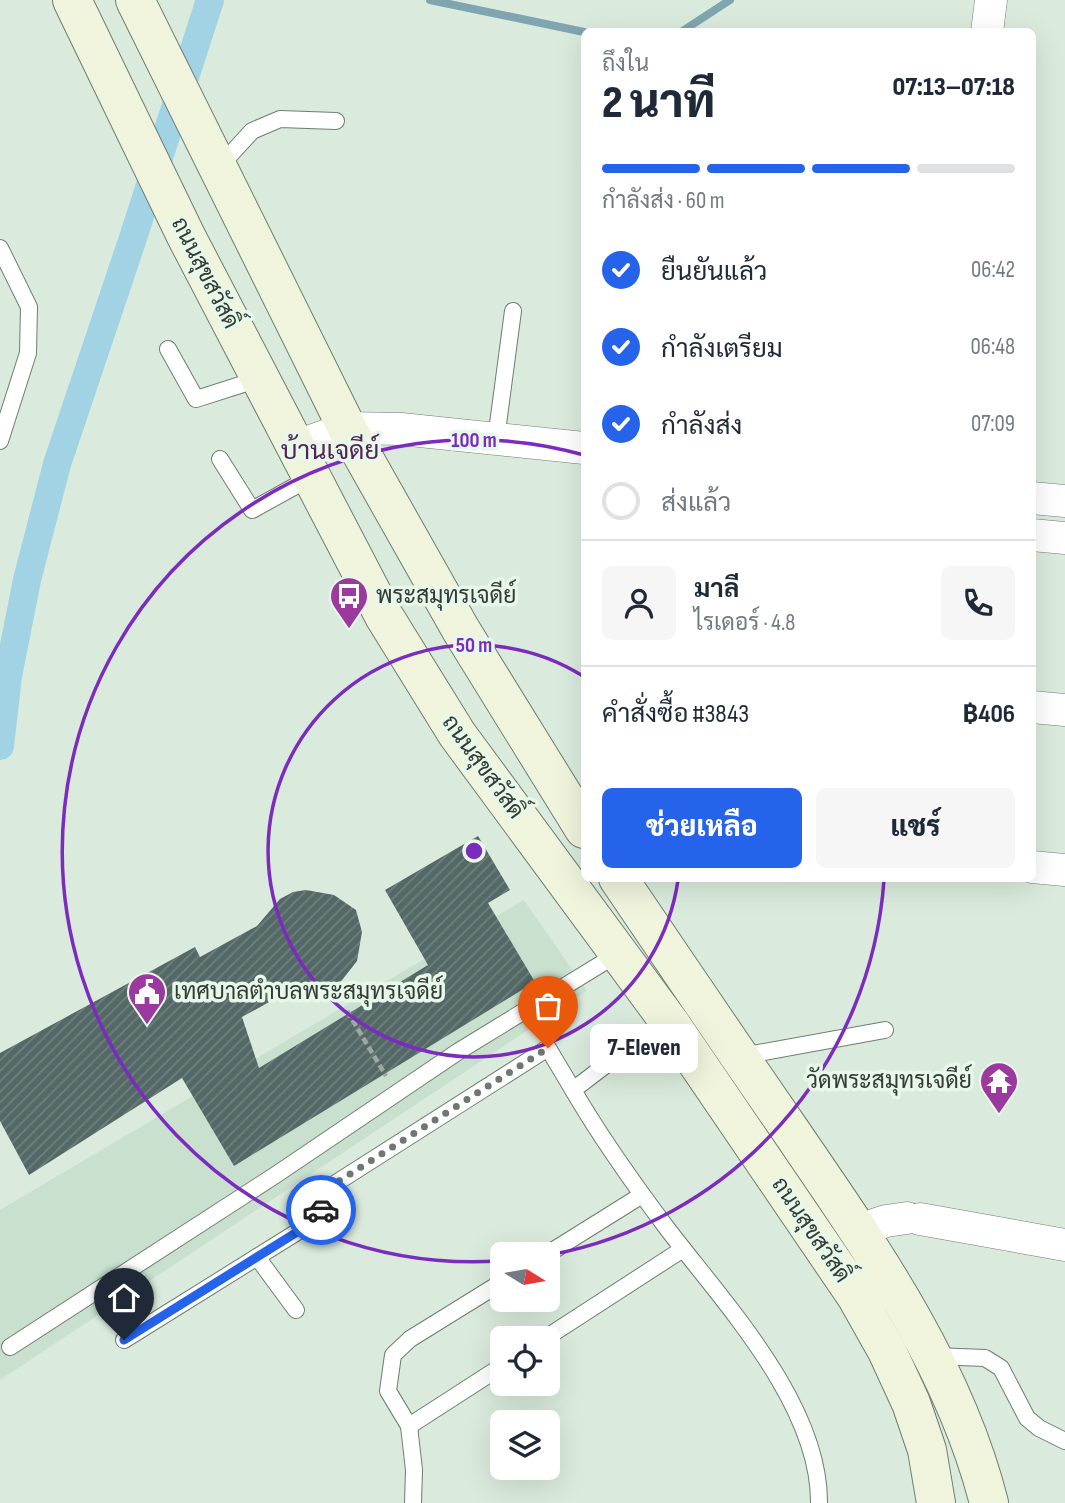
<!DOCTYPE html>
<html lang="th">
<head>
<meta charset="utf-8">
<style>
	body { margin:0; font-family:"Sofia Sans Condensed",Sarabun,sans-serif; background:#f6f6f7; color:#1f2937; height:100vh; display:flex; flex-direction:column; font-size:26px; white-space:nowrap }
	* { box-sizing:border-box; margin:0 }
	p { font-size:23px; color:#747a83 }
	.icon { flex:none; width:38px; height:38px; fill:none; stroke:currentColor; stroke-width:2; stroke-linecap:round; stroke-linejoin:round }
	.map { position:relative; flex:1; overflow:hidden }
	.panel { position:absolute; left:581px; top:28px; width:455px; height:854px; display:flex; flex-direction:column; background:#fff; border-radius:10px; box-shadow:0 7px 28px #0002 }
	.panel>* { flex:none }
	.needle { width:46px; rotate:101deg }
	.tools { position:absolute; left:490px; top:1242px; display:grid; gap:14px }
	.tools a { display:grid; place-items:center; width:70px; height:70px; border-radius:10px; background:#fff; box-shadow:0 7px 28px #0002; font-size:35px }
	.pin { position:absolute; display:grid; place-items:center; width:60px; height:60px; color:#fff; margin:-72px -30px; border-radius:50% 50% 50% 0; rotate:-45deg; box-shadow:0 0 7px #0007 }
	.pin .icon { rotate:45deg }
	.courier { position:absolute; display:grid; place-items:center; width:70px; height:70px; margin:-35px; border:5px solid #2563eb; border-radius:50%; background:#fff; color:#222; box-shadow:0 2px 9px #0007 }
	.bubble { position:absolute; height:49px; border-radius:10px; background:#fff; box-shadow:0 7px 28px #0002; font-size:23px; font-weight:800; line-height:49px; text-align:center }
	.headline em { font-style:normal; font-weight:800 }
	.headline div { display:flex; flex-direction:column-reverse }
	.headline { display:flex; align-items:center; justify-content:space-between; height:119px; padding:0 21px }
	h1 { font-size:46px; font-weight:800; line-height:52px }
	.bar { display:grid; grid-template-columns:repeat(4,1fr); gap:10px 7px; align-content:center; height:84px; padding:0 21px }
	.bar i { height:9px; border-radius:5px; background:#e0e1e3 }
	.bar .current { background:#2563eb }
	.bar p { grid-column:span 4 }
	.line { display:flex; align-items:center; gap:18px; padding:0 21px; border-top:2px solid #e0e1e3 }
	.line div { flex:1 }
	.round { display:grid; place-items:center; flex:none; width:74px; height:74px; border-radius:10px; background:#f6f6f7 }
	ol { padding:0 21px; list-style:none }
	li { display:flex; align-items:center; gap:21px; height:77px }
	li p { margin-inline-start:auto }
	li .icon { padding:7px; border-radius:50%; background:#2563eb; color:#fff; stroke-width:4 }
	li:last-child { color:#747a83 }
	li i { width:38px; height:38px; border:4px solid #e0e1e3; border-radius:50% }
	.action { display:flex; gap:14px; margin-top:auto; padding:14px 21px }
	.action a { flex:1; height:80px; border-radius:10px; background:#2563eb; color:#fff; font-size:28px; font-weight:800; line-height:80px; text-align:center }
	.action a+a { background:#f6f6f7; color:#1f2937 }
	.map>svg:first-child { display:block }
	.built { fill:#c9e0ce }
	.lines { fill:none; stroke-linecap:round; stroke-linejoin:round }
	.stream { stroke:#80a5b0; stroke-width:8 }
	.canal { stroke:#a1d3e5; stroke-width:28 }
	.building { fill:url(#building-hatch) }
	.service-casing { stroke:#6e7d71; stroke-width:18 }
	.minor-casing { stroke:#6e7d71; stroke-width:33 }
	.secondary-casing { stroke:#6e7d71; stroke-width:40 }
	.path { stroke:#9ca99e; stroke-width:4.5; stroke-dasharray:7 3.5; stroke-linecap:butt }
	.service { stroke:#fff; stroke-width:16 }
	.minor { stroke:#fff; stroke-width:32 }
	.secondary { stroke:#f0f4dd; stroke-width:38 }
	.done { stroke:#6e7870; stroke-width:7; stroke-dasharray:0 12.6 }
	.route { stroke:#2563eb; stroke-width:9 }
	.ring { fill:none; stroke:#7b2cbf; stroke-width:3.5 }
	.labels { text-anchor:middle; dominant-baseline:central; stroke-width:7; stroke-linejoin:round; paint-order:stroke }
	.street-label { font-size:23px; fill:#343a35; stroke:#e7f8ea }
	.poi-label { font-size:23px; fill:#343a35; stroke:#e7f8ea; text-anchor:start }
	.quarter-label { font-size:26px; fill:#532354; stroke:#e7f8ea }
	.centre { fill:#7b2cbf; stroke:#e7f8ea; stroke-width:3.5 }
	.ring-label { font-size:21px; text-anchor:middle; font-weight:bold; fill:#7b2cbf; stroke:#e7f8ea; stroke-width:7; stroke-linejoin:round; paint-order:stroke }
</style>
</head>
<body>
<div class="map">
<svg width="1065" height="1503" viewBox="0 0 1065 1503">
	<defs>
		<pattern id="building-hatch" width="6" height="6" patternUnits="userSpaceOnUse" patternTransform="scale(1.75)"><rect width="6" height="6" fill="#546967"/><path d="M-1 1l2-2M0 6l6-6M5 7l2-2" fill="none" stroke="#70807e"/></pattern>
	</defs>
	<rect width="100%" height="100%" fill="#daebdd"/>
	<path class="built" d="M524,900L587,991L0,1380V1210Z"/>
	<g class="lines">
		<g class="stream">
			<path d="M430,0L584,32"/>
			<path d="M681,32L730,0"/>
		</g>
		<path class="canal" d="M0,746L8,676L27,580L57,464L132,241L210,0"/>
	</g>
	<path class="building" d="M478,836L510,890L488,903L535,982L234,1166L182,1078L29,1175L0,1121V1053L195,947L200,957L257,926L280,899L293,892L306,890L334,895L356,910L362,932L357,961L332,993L291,990L242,1017L259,1068L428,965L385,890Z"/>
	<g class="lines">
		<defs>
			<g id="service">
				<path d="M219,167L252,131L280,119L336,121"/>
				<path d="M0,248L29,307L28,353L0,441"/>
				<path d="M168,349L196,399L259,379"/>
				<path d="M496,439L513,311"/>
				<path d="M220,459L252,510L310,478"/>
				<path d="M670,1023L611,1061L573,1090C601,1138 633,1183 666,1227C723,1302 820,1404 819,1503"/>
				<path d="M742,1056L885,1030"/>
				<path d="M546,1255L642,1195"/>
				<path d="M257,1257L296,1310"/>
				<path d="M544,1339L683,1249"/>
				<path d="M124,1340L310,1224L323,1207L325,1190L548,1048L573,1090"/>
				<path d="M10,1347L277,1174L459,1051L619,953"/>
				<path d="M934,1356L985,1358L1001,1368L1027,1418L1039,1428L1065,1441"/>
				<path d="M409,1426L502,1366"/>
				<path d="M413,1503L414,1470L409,1426L388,1391L393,1355L410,1339L502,1282"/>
			</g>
			<g id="minor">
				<path d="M987,32L991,0"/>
				<path d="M294,447L347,428L401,429L584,448"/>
				<path d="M1032,498L1065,501"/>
				<path d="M1032,535L1065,538"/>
				<path d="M1032,707L1065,710"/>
				<path d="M1032,867L1065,870"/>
				<path d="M920,1219L1065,1245"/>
				<path d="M859,1230L886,1221L907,1218"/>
			</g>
			<g id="secondary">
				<path d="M72,0L186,236L384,616L457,734L670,1023L856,1296L887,1351L911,1403L927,1450L936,1503"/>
				<path d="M135,0L347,428L461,630L584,829"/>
				<path d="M618,878C675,962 731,1045 788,1127C868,1244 954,1364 989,1503"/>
			</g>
		</defs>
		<use href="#service" class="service-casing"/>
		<use href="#minor" class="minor-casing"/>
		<use href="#secondary" class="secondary-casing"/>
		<path class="path" d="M347,1011L386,1076"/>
		<use href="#service" class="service"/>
		<use href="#minor" class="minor"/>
		<use href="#secondary" class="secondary"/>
	</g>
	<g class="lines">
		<path class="done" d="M321,1210L323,1207L325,1190L548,1048"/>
		<path class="route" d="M124,1340L310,1224L321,1210"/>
	</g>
	<g class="ring">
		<path d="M678 880A206 206 0 1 1 583 676"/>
		<path d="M884 880A411 411 0 0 1 549 1255M499 1261A411 411 0 1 1 584 455"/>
	</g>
	<defs>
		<symbol id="bus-pin" viewBox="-11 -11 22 30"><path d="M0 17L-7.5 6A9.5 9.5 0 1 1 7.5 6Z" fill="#9c399f" stroke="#e7f8ea"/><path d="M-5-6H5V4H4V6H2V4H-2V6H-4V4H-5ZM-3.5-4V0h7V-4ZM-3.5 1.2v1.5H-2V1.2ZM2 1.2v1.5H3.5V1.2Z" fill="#fff"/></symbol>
		<symbol id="civic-pin" viewBox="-11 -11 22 30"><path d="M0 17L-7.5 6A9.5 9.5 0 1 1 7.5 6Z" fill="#9c399f" stroke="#e7f8ea"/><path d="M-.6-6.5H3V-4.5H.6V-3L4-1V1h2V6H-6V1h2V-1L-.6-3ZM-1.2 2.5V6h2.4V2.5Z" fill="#fff"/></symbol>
		<symbol id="temple-pin" viewBox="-11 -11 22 30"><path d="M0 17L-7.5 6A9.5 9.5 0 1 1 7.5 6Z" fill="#9c399f" stroke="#e7f8ea"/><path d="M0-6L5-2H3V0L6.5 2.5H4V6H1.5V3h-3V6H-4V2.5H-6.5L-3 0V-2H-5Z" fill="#fff"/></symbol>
	</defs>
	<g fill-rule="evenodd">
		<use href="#bus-pin" x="327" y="574" width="44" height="60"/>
		<use href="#civic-pin" x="125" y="970" width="44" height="60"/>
		<use href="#temple-pin" x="977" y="1059" width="44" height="60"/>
	</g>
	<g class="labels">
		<g class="street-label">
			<text transform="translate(205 273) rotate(63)">ถนนสุขสวัสดิ์</text>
			<text transform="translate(483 767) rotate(54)">ถนนสุขสวัสดิ์</text>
			<text transform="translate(811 1230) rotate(56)">ถนนสุขสวัสดิ์</text>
		</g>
		<g class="poi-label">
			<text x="376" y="596">พระสมุทรเจดีย์</text>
			<text x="174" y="992">เทศบาลตำบลพระสมุทรเจดีย์</text>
			<text x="972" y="1081" text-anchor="end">วัดพระสมุทรเจดีย์</text>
		</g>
		<g class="quarter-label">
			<text x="330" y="451">บ้านเจดีย์</text>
		</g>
	</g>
	<circle cx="474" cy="851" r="10" class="centre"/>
	<g class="ring-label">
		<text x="474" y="447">100 m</text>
		<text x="474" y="652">50 m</text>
	</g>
</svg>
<div class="tools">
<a><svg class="needle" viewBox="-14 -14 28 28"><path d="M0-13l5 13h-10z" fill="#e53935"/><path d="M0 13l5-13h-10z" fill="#747a83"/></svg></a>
<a><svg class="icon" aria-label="locate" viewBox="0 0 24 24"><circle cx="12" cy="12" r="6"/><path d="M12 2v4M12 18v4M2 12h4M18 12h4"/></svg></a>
<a><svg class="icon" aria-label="layers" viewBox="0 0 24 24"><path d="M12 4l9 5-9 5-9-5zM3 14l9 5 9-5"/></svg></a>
</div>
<div class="pin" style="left:548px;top:1048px;background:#ea580c"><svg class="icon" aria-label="bag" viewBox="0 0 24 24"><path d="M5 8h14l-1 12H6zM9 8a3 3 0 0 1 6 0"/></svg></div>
<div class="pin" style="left:124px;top:1340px;background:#1f2937"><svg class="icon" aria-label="home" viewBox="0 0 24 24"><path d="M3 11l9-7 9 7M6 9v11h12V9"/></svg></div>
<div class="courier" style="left:321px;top:1210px"><svg class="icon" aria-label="car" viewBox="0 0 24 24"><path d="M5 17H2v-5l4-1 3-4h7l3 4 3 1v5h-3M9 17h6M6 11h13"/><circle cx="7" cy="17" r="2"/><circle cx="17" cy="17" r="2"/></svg></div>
<div class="bubble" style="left:590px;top:1024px;width:108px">7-Eleven</div>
<section class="panel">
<div class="headline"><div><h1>2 นาที</h1><p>ถึงใน</p></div><em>07:13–07:18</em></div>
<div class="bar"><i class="current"></i><i class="current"></i><i class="current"></i><i></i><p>กำลังส่ง · 60 m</p></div>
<ol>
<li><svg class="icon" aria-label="check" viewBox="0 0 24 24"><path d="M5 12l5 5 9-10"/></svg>ยืนยันแล้ว<p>06:42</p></li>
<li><svg class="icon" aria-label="check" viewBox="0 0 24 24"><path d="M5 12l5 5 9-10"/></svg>กำลังเตรียม<p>06:48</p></li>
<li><svg class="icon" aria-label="check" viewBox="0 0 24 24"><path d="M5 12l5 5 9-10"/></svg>กำลังส่ง<p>07:09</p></li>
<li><i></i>ส่งแล้ว</li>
</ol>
<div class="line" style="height:126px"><a class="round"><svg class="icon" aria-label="person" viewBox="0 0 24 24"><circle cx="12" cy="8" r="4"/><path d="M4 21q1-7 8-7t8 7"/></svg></a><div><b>มาลี</b><p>ไรเดอร์ · 4.8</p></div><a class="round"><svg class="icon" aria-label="phone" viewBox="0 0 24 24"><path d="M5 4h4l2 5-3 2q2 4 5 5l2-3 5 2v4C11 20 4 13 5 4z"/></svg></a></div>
<div class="line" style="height:91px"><div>คำสั่งซื้อ #3843</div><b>฿406</b></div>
<div class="action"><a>ช่วยเหลือ</a><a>แชร์</a></div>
</section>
</div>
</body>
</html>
